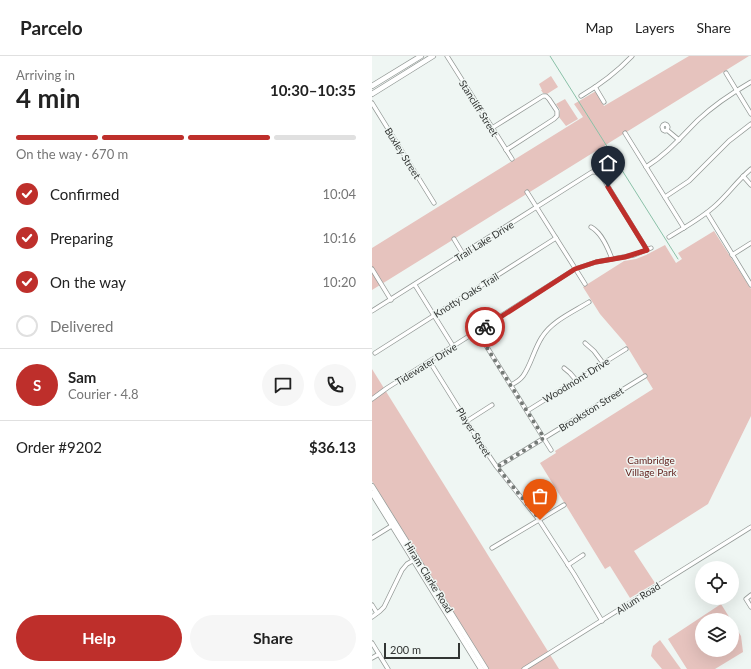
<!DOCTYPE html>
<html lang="en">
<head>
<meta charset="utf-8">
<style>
	body { margin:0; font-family:Lato,sans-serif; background:#f6f6f6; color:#222; height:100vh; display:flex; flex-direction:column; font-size:15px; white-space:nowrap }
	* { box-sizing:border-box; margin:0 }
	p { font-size:13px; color:#767676 }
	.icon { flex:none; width:22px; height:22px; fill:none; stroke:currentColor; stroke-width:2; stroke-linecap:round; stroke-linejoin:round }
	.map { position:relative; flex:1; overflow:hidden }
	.sheet { display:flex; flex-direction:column; background:#fff; width:372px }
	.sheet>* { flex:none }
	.buttons { position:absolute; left:323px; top:505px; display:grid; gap:8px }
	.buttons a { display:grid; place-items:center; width:44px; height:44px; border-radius:50%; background:#fff; box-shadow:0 4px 16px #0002; font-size:20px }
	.scale { position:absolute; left:12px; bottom:10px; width:76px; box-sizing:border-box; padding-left:4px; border:2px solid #323533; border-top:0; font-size:11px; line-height:14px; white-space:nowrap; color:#323533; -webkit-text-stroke:3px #eff6f3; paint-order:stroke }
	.pin { position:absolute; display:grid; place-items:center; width:34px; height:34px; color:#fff; margin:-41px -17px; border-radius:50% 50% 50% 0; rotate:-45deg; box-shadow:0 0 4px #0007 }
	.pin .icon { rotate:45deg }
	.courier { position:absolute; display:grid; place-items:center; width:40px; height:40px; margin:-20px; border:3px solid #be2f2b; border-radius:50%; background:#fff; color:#222; box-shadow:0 1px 5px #0007 }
	.headline em { font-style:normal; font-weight:700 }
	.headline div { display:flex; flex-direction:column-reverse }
	.headline { display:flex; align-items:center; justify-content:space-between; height:68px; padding:0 16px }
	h1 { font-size:26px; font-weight:700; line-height:30px }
	.bar { display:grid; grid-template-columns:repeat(4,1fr); gap:6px 4px; align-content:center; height:48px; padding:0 16px }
	.bar i { height:5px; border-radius:3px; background:#e0e0e0 }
	.bar .on { background:#be2f2b }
	.bar p { grid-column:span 4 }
	.line { display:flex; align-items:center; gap:10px; padding:0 16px; border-top:1px solid #e0e0e0 }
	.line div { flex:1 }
	.round { display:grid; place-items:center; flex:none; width:42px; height:42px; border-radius:21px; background:#f6f6f6 }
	ol { padding:0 16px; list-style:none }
	li { display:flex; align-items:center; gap:12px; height:44px }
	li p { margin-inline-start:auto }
	li .icon { padding:4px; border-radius:50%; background:#be2f2b; color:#fff; stroke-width:4 }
	li:last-child { color:#767676 }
	li i { width:22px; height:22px; border:2px solid #e0e0e0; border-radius:50% }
	.button { display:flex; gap:8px; margin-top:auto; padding:8px 16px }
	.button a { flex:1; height:46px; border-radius:24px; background:#be2f2b; color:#fff; font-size:16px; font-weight:700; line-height:46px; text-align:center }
	.button a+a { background:#f6f6f6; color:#222 }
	header { display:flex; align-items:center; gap:24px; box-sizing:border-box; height:56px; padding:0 20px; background:#fff; border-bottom:1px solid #e0e0e0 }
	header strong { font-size:19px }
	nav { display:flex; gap:22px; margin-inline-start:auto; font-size:14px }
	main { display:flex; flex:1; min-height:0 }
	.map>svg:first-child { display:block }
	.green { fill:#e6c3be }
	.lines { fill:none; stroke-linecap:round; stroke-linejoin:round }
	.stream { stroke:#8ac1a8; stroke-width:1 }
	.minor-casing { stroke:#949a97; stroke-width:5 }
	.major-casing { stroke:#949a97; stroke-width:6 }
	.minor { stroke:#fff; stroke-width:3.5 }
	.major { stroke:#fff; stroke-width:4.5 }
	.done { stroke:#747976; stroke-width:4; stroke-dasharray:0 7.2 }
	.route { stroke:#be2f2b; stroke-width:5 }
	.labels { text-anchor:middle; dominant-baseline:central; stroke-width:3; stroke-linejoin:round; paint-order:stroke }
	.street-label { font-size:10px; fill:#323533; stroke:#eff6f3 }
	.park-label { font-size:10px; fill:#5e1c18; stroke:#eff6f3 }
</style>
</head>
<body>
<header>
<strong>Parcelo</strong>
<nav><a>Map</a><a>Layers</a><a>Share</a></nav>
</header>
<main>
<section class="sheet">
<div class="headline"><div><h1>4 min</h1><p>Arriving in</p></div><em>10:30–10:35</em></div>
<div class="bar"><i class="on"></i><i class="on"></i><i class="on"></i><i></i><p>On the way · 670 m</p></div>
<ol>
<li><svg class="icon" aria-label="check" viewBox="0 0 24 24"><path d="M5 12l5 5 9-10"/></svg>Confirmed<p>10:04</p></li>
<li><svg class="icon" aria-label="check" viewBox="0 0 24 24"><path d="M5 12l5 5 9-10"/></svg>Preparing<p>10:16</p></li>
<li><svg class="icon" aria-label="check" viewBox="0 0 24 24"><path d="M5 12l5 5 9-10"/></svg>On the way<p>10:20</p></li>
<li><i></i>Delivered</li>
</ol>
<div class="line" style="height:72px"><b class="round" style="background:#be2f2b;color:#fff">S</b><div><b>Sam</b><p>Courier · 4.8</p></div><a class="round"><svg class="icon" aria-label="chat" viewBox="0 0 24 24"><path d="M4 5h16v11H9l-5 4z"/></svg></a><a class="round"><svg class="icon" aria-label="phone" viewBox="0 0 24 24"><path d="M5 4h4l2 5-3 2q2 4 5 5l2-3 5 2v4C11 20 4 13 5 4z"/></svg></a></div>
<div class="line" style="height:52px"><div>Order #9202</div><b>$36.13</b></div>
<div class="button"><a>Help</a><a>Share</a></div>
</section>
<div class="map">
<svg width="379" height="613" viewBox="0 0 379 613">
	<rect width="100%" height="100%" fill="#eff6f3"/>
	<g class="green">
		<path d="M317,0H377L0,234V192L211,61L202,48L224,35L232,50Z"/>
		<path d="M179,20L186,31L175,38L171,37L169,34H170L167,28Z"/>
		<path d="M193,43L206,63L194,70L187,61L188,54L184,48Z"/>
		<path d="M342,175L379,233V360L336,448L262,495L283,527L258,542L238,510L233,513L168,407L184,397L183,395L281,333L253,287L228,258L211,231L252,205L264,203L274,199L293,189L304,207L310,203L306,197Z"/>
		<path d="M0,313L187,613H117L0,425Z"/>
		<path d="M349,548L359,564H330V594H360V566L369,580L371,596L343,613H315L296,583Z"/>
		<path d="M288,584L309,613H290L279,600L281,590Z"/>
	</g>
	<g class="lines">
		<path class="stream" d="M178,0L306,203"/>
		<defs>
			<g id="minor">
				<path d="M75,0L140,103"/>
				<path d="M354,17L379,58"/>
				<path d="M223,31L232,46"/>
				<path d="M209,40C229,28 244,17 260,0"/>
				<path d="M0,47L62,147"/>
				<path d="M120,72L171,40H174L177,43L185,55V60L182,63L134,94"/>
				<path d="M295,74L296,71L295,69L293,68L291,69L290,71L291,74L293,75L295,74L307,84"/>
				<path d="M253,77L312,172"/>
				<path d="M274,111C295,98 309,81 326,64C342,49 360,37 379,26"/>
				<path d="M371,120L379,129"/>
				<path d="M155,136L213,228"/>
				<path d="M293,141L317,125L357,85L379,68"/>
				<path d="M335,157L379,229"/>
				<path d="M219,171C230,177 236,192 240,203"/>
				<path d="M297,181C313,171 330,162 344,149C356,138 366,124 379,113"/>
				<path d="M82,183L91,198"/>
				<path d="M360,199L379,187"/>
				<path d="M0,213L19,244"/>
				<path d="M43,229L81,290"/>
				<path d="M0,255L220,116H224L229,119L275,194"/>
				<path d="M105,275L179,394"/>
				<path d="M213,287L222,295L231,307"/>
				<path d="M3,297L184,182"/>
				<path d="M58,306L109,388L124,410L167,464L202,518L230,565"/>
				<path d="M192,312L198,317L204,324"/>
				<path d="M139,329C143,327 148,324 151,320C159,309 162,293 170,281C180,265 201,256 217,246"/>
				<path d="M0,343L15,332L203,213L224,206L262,199L279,192"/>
				<path d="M155,355L254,293"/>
				<path d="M95,365L120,349"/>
				<path d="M125,411L273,320"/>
				<path d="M0,482L21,469"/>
				<path d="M120,492L192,449"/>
				<path d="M196,509L211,499"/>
				<path d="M379,539L374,543L379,551"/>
				<path d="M0,549L5,557"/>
				<path d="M0,561L8,555L12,551L30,514L35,508L42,504"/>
				<path d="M0,587L16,613"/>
				<path d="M0,602L7,598"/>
				<path d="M152,613L379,471"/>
			</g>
			<g id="major">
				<path d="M0,30L49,0"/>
				<path d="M0,38L61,0"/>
				<path d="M0,430L114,613"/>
				<path d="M0,437L109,613"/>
			</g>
		</defs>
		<use href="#minor" class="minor-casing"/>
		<use href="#major" class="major-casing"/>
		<use href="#minor" class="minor"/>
		<use href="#major" class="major"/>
	</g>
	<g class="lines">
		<path class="done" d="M113,271L105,276L172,382L125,411L168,464"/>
		<path class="route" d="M113,271L203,213L224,206L253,201L275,194L236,131"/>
	</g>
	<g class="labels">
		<g class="street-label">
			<text transform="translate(107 52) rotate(58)">Stancliff Street</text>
			<text transform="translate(31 97) rotate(58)">Buxley Street</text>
			<text transform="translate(112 185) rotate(-32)">Trail Lake Drive</text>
			<text transform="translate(94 239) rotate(-32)">Knotty Oaks Trail</text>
			<text transform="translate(54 308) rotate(-32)">Tidewater Drive</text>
			<text transform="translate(204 324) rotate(-32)">Woodmont Drive</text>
			<text transform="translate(219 353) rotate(-32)">Brookston Street</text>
			<text transform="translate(102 376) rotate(58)">Player Street</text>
			<text transform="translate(57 521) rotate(58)">Hiram Clarke Road</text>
			<text transform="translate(266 542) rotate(-32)">Allum Road</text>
		</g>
		<g class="park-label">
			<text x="279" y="404">Cambridge<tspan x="279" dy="12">Village Park</tspan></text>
		</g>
	</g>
</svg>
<div class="buttons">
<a><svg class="icon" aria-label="locate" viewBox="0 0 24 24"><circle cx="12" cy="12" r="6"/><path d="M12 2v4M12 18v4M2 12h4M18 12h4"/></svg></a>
<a><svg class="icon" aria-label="layers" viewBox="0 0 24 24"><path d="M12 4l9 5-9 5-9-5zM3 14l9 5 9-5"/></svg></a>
</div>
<div class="scale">200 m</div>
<div class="pin" style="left:168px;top:464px;background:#ea580c"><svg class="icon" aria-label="bag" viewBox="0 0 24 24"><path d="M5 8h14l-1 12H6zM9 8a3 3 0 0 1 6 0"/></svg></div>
<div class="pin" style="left:236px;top:131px;background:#1f2937"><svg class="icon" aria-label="home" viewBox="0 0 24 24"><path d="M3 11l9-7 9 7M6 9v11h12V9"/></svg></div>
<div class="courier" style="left:113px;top:271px"><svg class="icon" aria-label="bike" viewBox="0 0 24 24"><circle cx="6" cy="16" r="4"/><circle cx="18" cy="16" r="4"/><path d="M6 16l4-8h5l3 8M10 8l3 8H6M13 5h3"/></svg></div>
</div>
</main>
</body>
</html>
